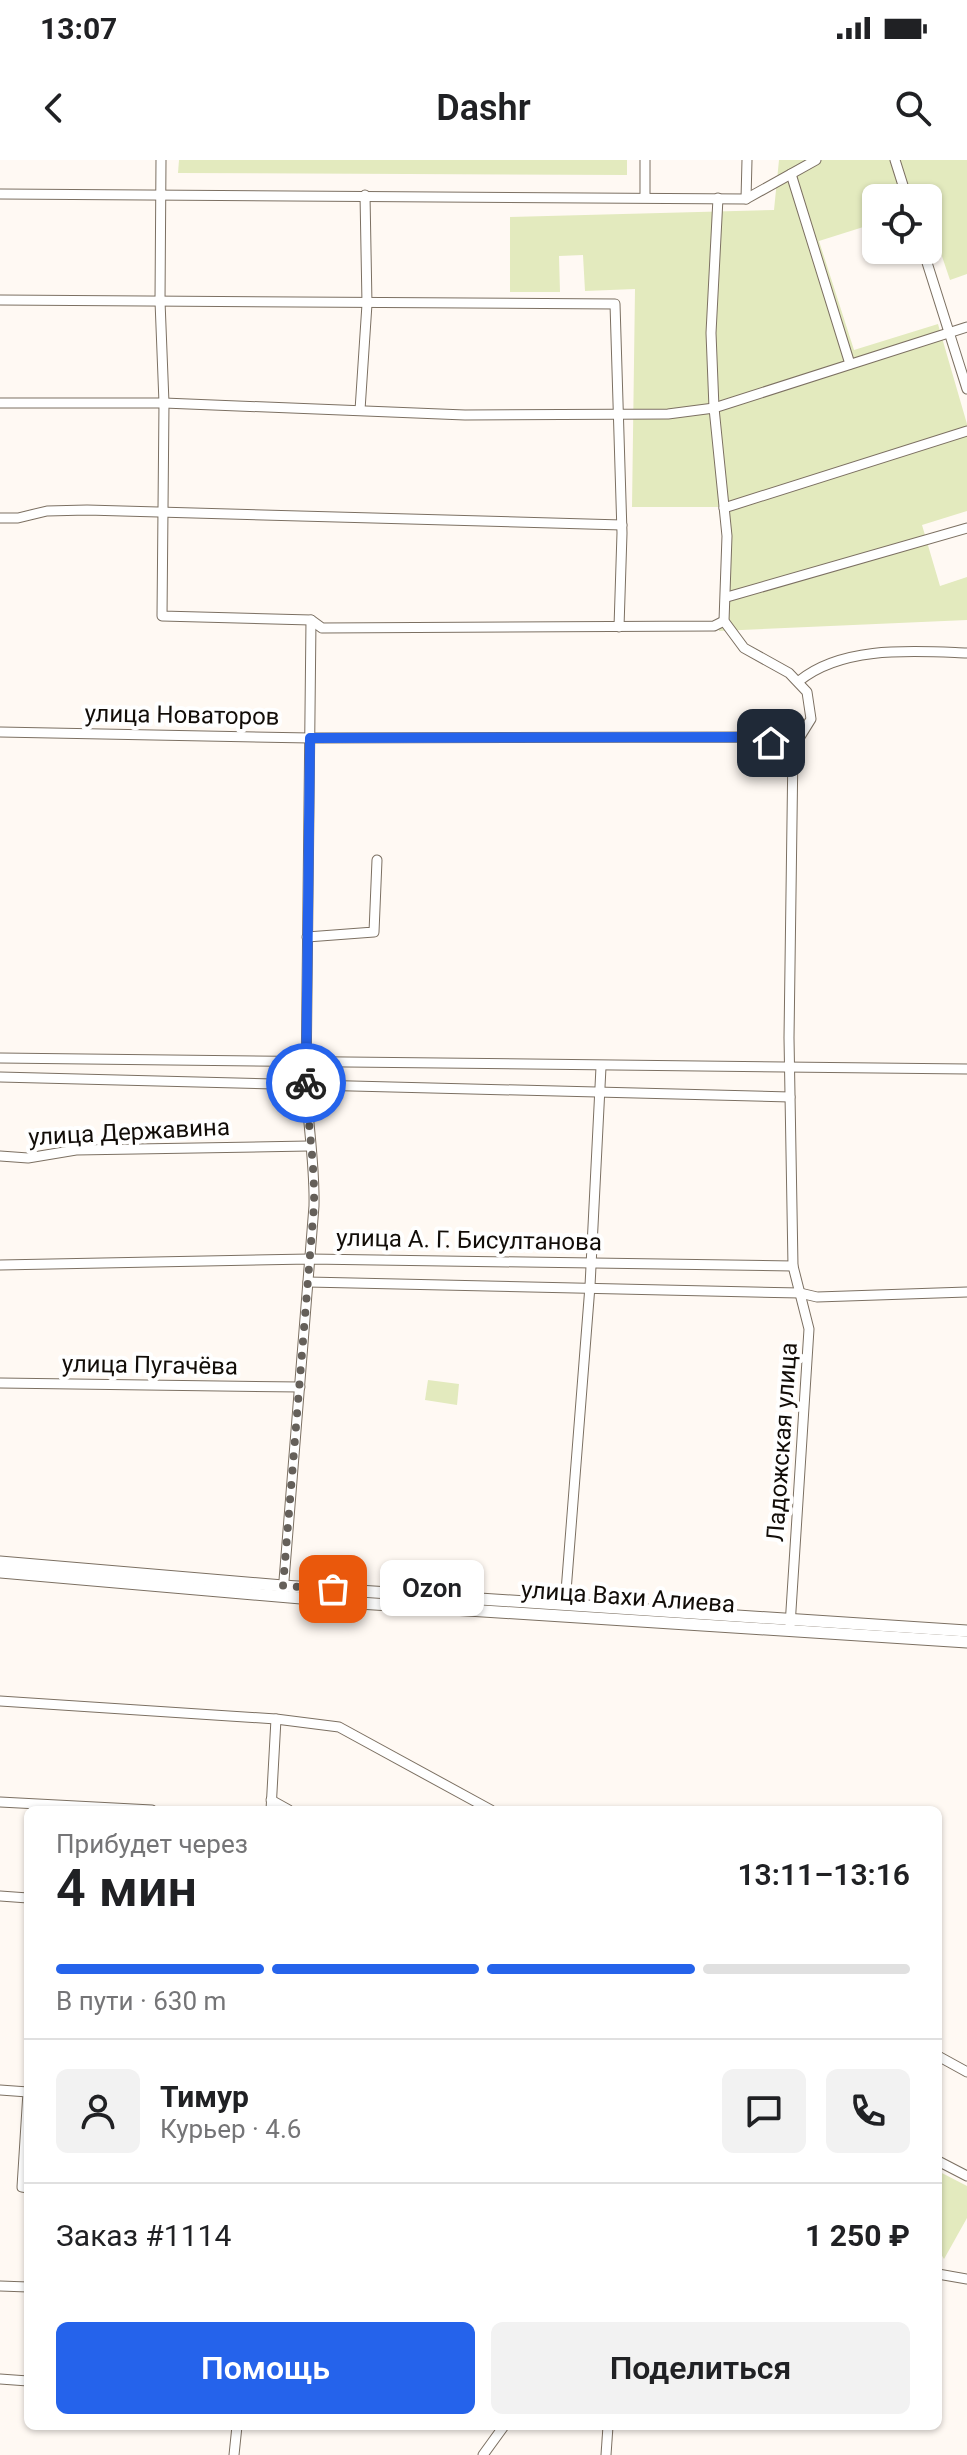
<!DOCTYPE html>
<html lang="ru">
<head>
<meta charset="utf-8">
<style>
	body { margin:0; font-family:Roboto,sans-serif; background:#f2f2f2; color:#202124; height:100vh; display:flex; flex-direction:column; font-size:30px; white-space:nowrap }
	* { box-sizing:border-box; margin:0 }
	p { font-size:26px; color:#757577 }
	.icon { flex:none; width:44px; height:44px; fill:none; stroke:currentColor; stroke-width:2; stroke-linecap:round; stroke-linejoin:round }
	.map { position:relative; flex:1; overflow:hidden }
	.drawer { position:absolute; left:24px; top:1646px; width:918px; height:624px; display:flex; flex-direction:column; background:#fff; border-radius:12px; box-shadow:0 2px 6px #0004 }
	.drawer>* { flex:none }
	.buttons { position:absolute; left:862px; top:24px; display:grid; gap:16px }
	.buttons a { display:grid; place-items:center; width:80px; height:80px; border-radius:12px; background:#fff; box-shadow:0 2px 6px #0004; font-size:40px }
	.pin { position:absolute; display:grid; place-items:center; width:68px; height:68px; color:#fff; margin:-34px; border-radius:16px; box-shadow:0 4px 12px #0006 }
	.courier { position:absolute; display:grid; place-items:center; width:80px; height:80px; margin:-40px; border:6px solid #2563eb; border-radius:50%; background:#fff; color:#222; box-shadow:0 2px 10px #0007 }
	.bubble { position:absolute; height:56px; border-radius:12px; background:#fff; box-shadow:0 2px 6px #0004; font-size:26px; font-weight:600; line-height:56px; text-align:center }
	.summary em { font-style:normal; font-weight:600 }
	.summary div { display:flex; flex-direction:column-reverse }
	.summary { display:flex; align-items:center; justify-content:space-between; height:136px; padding:0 32px }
	h1 { font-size:52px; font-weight:600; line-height:60px }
	.bar { display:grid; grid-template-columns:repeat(4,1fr); gap:12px 8px; align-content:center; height:96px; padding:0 32px }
	.bar i { height:10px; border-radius:6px; background:#e0e0e0 }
	.bar .current { background:#2563eb }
	.bar p { grid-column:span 4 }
	.line { display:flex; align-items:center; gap:20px; padding:0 32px; border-top:2px solid #e0e0e0 }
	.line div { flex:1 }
	.round { display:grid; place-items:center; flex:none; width:84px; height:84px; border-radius:12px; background:#f2f2f2 }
	.action { display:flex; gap:16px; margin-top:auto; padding:16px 32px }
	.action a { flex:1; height:92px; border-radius:12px; background:#2563eb; color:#fff; font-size:32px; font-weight:600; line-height:92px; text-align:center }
	.action a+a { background:#f2f2f2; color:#202124 }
	.status { display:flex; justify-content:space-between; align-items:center; height:56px; padding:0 40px; background:#fff; direction:ltr }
	.status svg { height:22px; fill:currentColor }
	header { display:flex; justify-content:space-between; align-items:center; height:104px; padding:0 32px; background:#fff; font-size:36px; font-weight:600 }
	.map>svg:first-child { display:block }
	.green { fill:#e3eabe }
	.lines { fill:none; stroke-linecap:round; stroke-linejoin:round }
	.minor-casing { stroke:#7c7062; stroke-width:11 }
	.major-casing { stroke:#7c7062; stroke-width:13 }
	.minor { stroke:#fff; stroke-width:9 }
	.major { stroke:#fff; stroke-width:11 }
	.done { stroke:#65605a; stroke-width:8; stroke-dasharray:0 14.4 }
	.route { stroke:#2563eb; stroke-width:10 }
	.labels { text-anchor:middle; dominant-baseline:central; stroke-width:8; stroke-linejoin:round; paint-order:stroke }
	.street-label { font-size:24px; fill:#120d08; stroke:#fff }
</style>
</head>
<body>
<div class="status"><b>13:07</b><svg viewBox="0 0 49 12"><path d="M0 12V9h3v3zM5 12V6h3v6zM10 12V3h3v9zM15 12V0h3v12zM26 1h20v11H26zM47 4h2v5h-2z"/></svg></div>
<header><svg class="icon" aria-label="back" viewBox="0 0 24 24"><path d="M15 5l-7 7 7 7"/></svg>Dashr<svg class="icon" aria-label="search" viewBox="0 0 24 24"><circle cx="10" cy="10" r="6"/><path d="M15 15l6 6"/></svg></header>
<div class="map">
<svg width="967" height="2295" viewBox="0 0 967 2295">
	<rect width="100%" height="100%" fill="#fff9f3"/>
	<g class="green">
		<path d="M179,0H627V15L178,13Z"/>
		<path d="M779,0H967V114L950,120L928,55V38H876V63L819,81L854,190L938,164L967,264V351L922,365L940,426L967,417V460L719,471L724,347H632L635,129L585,131L583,95L559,96L560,132H510V57L774,50Z"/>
		<path d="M428,1220L459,1224L457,1245L425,1240Z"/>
		<path d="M938,2011L967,2026V2058L944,2099L938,2089Z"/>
	</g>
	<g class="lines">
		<defs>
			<g id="minor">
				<path d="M161,0L160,141L164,243L162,456L311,460L322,468L714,466L724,461"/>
				<path d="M895,0L907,38"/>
				<path d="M791,14L850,204"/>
				<path d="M0,34L746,39L816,0"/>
				<path d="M645,37V0"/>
				<path d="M718,38L711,173L714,248L727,376L724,461L744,488L789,513L807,532L811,559L793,588L789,878L793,1106L809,1169L790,1466"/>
				<path d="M746,39L747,0"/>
				<path d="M923,90L967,229"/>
				<path d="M0,140L615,144L622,373L619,467"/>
				<path d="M0,243H164L465,255L668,254L714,248L967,167"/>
				<path d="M360,250L367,144L365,35"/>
				<path d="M724,348L967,271"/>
				<path d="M0,358H18L47,351L87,350L622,365"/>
				<path d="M727,437L967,368"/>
				<path d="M799,521C843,485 914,491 967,493"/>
				<path d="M0,572L310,578L750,577L793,588"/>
				<path d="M307,777L374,772L377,700"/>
				<path d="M0,898L967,909"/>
				<path d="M0,917L790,937"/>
				<path d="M0,996L28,998L76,990L309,986"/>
				<path d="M0,1105L310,1099L793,1106"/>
				<path d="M308,1122L800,1133L817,1137L967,1132"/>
				<path d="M0,1223L300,1227"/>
				<path d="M283,1433L314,1046C315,1005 308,966 306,924L311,460"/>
				<path d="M565,1444L590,1126L601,907"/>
				<path d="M0,1541L276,1559L339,1567L491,1650"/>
				<path d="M271,1640L289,1650"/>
				<path d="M0,1642L152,1650"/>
				<path d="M271,1650L276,1559"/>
				<path d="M0,1736L28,1738"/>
				<path d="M938,1896L967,1912"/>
				<path d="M0,1930L28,1932"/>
				<path d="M28,1932L22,2027L28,2028"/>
				<path d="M938,2001L967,2016"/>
				<path d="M938,2114L967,2119"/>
				<path d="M0,2126L28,2127"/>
				<path d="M0,2219L28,2221"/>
				<path d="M234,2295L237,2266"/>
				<path d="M483,2295L504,2266"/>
				<path d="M606,2295L608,2266"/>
			</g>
			<g id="major">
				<path d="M0,1402L283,1426L967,1471"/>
				<path d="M0,1412L359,1443L967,1482"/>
			</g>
		</defs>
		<use href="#minor" class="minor-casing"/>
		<use href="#major" class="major-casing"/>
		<use href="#minor" class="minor"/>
		<use href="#major" class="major"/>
	</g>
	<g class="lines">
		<path class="done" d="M306,923C308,965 315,1005 314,1046L283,1426L333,1429"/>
		<path class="route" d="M306,923L310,578L750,577L771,583"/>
	</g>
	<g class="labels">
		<g class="street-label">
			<text transform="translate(182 555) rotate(1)">улица Новаторов</text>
			<text transform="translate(129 972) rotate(-3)">улица Державина</text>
			<text transform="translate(469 1080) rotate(1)">улица А. Г. Бисултанова</text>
			<text transform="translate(150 1205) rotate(1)">улица Пугачёва</text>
			<text transform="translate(782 1282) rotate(-86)">Ладожская улица</text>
			<text transform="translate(628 1437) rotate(4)">улица Вахи Алиева</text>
		</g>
	</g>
</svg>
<div class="buttons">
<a><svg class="icon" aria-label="locate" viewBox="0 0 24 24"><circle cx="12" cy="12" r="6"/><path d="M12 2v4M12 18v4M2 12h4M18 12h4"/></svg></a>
</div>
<div class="pin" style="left:333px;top:1429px;background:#ea580c"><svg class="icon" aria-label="bag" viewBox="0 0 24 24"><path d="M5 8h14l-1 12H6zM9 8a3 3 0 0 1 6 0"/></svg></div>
<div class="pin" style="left:771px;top:583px;background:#1f2937"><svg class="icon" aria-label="home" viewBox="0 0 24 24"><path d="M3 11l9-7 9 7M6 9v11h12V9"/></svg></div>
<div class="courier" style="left:306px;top:923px"><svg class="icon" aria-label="bike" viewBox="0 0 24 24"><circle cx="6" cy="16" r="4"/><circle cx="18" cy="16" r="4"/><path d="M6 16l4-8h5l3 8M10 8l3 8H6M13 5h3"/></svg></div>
<div class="bubble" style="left:380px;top:1400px;width:104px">Ozon</div>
<section class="drawer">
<div class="summary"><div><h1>4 мин</h1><p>Прибудет через</p></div><em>13:11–13:16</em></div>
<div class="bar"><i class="current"></i><i class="current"></i><i class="current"></i><i></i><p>В пути · 630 m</p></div>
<div class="line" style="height:144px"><a class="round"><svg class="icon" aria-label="person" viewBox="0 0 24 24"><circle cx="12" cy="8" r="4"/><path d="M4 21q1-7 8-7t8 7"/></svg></a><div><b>Тимур</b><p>Курьер · 4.6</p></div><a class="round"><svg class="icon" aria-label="chat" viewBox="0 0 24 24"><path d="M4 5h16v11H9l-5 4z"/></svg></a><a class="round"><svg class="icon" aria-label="phone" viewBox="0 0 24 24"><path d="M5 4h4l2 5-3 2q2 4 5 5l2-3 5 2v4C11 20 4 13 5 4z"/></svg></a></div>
<div class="line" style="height:104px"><div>Заказ #1114</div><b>1 250 ₽</b></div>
<div class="action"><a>Помощь</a><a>Поделиться</a></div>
</section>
</div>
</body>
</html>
